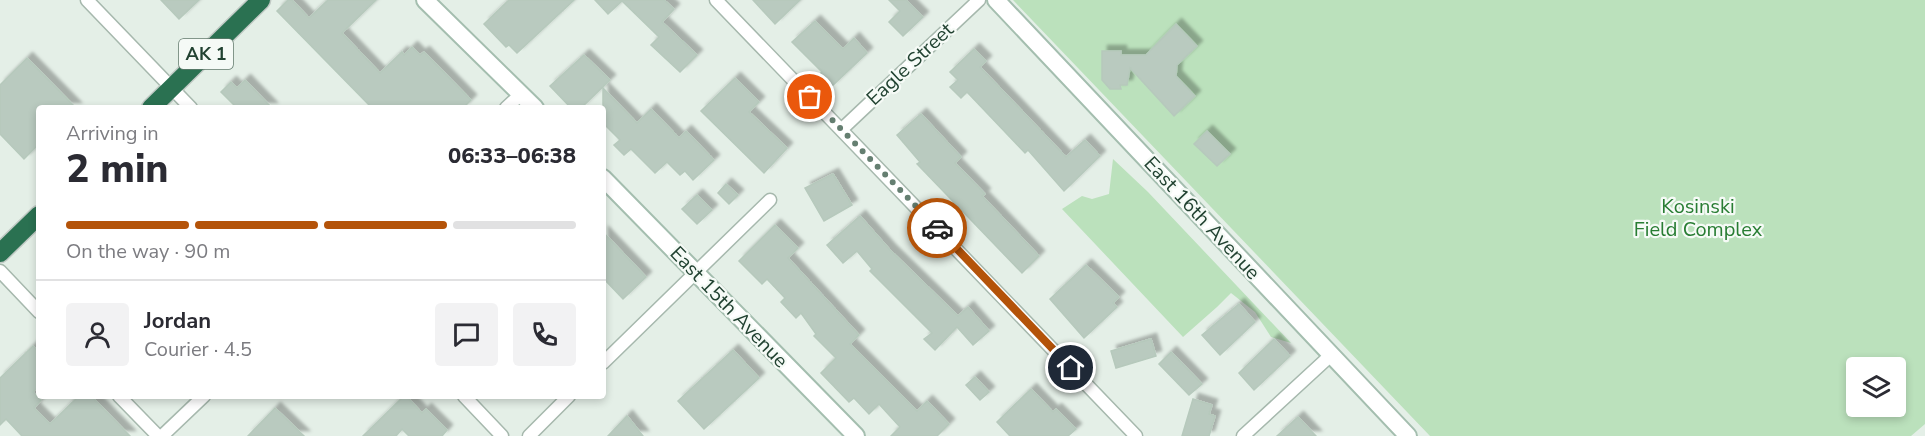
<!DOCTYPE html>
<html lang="en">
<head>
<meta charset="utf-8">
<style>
	body { margin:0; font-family:"Nunito Sans",sans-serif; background:#f2f2f3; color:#2b2b33; height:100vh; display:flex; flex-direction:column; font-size:22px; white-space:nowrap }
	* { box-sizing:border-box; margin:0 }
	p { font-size:20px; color:#7c7c81 }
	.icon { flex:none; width:33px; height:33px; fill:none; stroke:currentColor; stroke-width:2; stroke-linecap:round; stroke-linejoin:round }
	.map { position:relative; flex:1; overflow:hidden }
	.drawer { position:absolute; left:36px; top:105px; width:570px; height:294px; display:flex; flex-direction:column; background:#fff; border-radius:6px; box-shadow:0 3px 9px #0003 }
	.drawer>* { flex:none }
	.controls { position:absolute; left:1846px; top:357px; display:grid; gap:12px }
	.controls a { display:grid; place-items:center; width:60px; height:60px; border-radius:6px; background:#fff; box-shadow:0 3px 9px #0003; font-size:30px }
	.pin { position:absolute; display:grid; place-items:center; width:51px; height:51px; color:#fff; margin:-26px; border:3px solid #fff; border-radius:50%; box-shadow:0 2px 6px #0007 }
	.courier { position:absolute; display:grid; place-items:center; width:60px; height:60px; margin:-30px; border:4px solid #b45309; border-radius:50%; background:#fff; color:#222; box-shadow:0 2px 8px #0007 }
	.summary em { font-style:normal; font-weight:800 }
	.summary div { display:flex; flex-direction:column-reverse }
	.summary { display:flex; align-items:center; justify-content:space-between; height:102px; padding:0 30px }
	h1 { font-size:39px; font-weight:800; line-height:45px }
	.bar { display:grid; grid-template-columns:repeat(4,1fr); gap:9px 6px; align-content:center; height:72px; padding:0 30px }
	.bar i { height:8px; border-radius:4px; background:#e1e1e2 }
	.bar .selected { background:#b45309 }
	.bar p { grid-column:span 4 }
	.line { display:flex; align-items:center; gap:15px; padding:0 30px; border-top:2px solid #e1e1e2 }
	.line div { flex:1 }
	.round { display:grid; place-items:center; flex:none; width:63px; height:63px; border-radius:6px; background:#f2f2f3 }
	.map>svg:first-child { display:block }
	.green { fill:#bbe1bc; fill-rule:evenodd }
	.building { fill:#b9cabf; stroke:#b6c9bc; stroke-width:1.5; filter:url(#shadow) }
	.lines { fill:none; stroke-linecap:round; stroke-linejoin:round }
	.street-casing { stroke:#a6b8ad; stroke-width:15 }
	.secondary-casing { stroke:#a4beaf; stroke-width:20 }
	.highway-casing { stroke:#c1cac5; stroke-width:21 }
	.street { stroke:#fff; stroke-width:12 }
	.secondary { stroke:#fff; stroke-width:16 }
	.highway { stroke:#2a7151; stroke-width:18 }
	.done { stroke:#657f71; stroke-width:6; stroke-dasharray:0 10.8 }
	.route { stroke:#b45309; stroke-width:8 }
	.labels { text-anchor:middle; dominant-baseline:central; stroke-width:4.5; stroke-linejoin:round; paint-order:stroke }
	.shield { fill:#f5faf6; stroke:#61796c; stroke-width:1.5 }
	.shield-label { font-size:18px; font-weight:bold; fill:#214231 }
	.street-label { font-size:20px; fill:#214231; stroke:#f5faf6 }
	.park-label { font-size:20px; fill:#287d33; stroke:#f5faf6 }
</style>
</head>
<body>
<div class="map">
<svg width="1925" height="436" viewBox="0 0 1925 436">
	<defs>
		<filter id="shadow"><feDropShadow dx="5.5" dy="-5.5" stdDeviation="1.5" flood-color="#0004"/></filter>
	</defs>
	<rect width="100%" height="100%" fill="#e4efe7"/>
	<g class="green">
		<path d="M1013,0H1925V424L1911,436H1430ZM1857,368H1896V406H1857Z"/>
		<path d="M1113,159L1148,192L1291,343L1271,337L1255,312L1231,293L1217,307L1183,337L1062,209L1082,196L1092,199L1109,194Z"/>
	</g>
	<g class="building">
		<path d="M161,0H199L179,19Z"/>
		<path d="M288,0H292L309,18L328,0H376L342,33L380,73L402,52L404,55L412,47L420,55L424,52L471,100L463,108H372L277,11Z"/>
		<path d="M509,0H574L517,53L509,45L506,47L484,24Z"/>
		<path d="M595,0H664L674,9L662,22L697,55L680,72L651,45L659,37L622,1L608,14Z"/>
		<path d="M753,0H800L775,24Z"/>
		<path d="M889,0H906L923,17L903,36L889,22L900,11Z"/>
		<path d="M815,21L843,49L854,38L867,53L831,87L818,75L822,72L792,42Z"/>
		<path d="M1176,24L1197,46L1177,65L1176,76L1195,96L1174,116L1130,68L1127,85H1120L1121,89H1110L1102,80V51H1121V55H1146Z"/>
		<path d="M974,49L986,61L980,67L1066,157L1085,140L1100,156L1064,191L1028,150L1025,153L967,92L961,98L950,87L958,80L950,72Z"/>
		<path d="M584,55L610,80L581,108H571L550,86Z"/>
		<path d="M27,58L76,108H39V144L24,159L0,134V85Z"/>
		<path d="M735,78L759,102L749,112L787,148L764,173L701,111Z"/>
		<path d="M245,80L272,108H237L221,92L231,82L237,88Z"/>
		<path d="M603,88L637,123L651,109L679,138L686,131L714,160L693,180L685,171L680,175L667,162L655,173L631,149L624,155L614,145L620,140L603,123Z"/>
		<path d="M921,114L961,157L955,163L985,194L982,196L1039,256L1022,273L917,164L920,162L897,135Z"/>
		<path d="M1207,131L1230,154L1217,166L1194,144Z"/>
		<path d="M833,174L852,205L824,221L805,188Z"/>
		<path d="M726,184L738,195L729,204L718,193Z"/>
		<path d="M697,195L712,210L697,224L682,209Z"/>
		<path d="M860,216L890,250L958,316L968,307L989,331L973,345L957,327L935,350L924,339L932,333L870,271L872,269L857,251L843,263L827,245Z"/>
		<path d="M775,225L798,248L788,258L859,335L850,344L917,411L927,401L949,424L937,436H891L900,427L879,404L869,414L854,398L849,402L821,373L836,358L814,336L816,334L801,313L796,318L781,302L785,298L767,279L762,284L739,261Z"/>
		<path d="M603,232L646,277L623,299L603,278Z"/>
		<path d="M1086,265L1119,297L1113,303L1117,307L1084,338L1050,299Z"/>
		<path d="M1239,304L1255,322L1220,355L1202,335Z"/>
		<path d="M1151,339L1156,356L1116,368L1111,351Z"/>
		<path d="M1274,339L1290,356L1254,390L1239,373Z"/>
		<path d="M33,346L39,352V386L33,392L41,400L34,408L50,424L79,396H91L130,436H22L6,419L0,425V378Z"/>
		<path d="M733,350L759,378L704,429L678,401Z"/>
		<path d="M1171,352L1202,384L1189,395L1159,364Z"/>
		<path d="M975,377L989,392L980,400L966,385Z"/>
		<path d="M1031,389L1053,412L1056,409L1076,429L1068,436H1010L997,422Z"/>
		<path d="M404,396H406L422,413L426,409L447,430L442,436H409L402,429L396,436H363Z"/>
		<path d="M1193,399L1212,405L1209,414L1215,416L1209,436H1182Z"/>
		<path d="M275,408L304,436H248Z"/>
		<path d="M627,416L643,436H608Z"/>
		<path d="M1298,417L1316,436H1277Z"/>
	</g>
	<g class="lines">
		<defs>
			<g id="street">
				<path d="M87,0L191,108"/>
				<path d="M716,0L1136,436"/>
				<path d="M506,108L521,94"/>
				<path d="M842,129L979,0"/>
				<path d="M0,271L39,312"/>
				<path d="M603,363L770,200"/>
				<path d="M119,396L158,436"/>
				<path d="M464,396L502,436"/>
				<path d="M162,436L204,396"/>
				<path d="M529,436L569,396"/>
				<path d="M1243,436L1331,355"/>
			</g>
			<g id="secondary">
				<path d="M425,0L535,108"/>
				<path d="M996,0L1408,436"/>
				<path d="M603,178L856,436"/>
			</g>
			<g id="highway">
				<path d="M151,108L261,0"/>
				<path d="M0,253L39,215"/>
			</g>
		</defs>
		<use href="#street" class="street-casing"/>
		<use href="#secondary" class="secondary-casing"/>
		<use href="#highway" class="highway-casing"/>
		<use href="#street" class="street"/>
		<use href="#secondary" class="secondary"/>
		<use href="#highway" class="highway"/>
	</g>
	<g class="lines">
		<path class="done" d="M810,97L937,228"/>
		<path class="route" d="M937,228L1071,368"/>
	</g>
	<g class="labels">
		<rect class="shield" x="179" y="39" width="54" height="30" rx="4.5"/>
		<g class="shield-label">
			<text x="206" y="54">AK 1</text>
		</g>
		<g class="street-label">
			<text transform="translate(910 64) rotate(-43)">Eagle Street</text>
			<text transform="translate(1202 218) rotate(47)">East 16th Avenue</text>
			<text transform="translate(729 307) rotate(46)">East 15th Avenue</text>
		</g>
		<g class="park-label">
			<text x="1698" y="206">Kosinski<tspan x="1698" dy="23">Field Complex</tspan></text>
		</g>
	</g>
</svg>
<div class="controls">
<a><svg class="icon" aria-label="layers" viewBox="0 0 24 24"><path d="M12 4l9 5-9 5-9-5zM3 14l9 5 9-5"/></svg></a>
</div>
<div class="pin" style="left:810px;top:97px;background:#ea580c"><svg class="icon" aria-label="bag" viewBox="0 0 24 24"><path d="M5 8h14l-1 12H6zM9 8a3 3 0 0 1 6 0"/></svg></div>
<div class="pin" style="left:1071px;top:368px;background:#1f2937"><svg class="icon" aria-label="home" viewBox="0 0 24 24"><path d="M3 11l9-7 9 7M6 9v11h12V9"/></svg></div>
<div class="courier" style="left:937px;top:228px"><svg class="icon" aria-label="car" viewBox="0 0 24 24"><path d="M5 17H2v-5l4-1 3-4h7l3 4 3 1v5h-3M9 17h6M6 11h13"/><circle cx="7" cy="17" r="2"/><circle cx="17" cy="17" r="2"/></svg></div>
<section class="drawer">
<div class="summary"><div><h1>2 min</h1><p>Arriving in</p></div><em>06:33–06:38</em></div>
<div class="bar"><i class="selected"></i><i class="selected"></i><i class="selected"></i><i></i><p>On the way · 90 m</p></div>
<div class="line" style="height:108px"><a class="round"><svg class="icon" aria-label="person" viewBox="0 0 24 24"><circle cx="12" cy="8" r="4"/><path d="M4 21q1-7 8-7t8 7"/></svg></a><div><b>Jordan</b><p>Courier · 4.5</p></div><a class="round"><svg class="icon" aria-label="chat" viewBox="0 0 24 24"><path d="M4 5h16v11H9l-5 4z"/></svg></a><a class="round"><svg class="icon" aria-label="phone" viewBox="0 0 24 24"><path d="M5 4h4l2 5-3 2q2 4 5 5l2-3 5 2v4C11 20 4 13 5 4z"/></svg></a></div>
</section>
</div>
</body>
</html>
